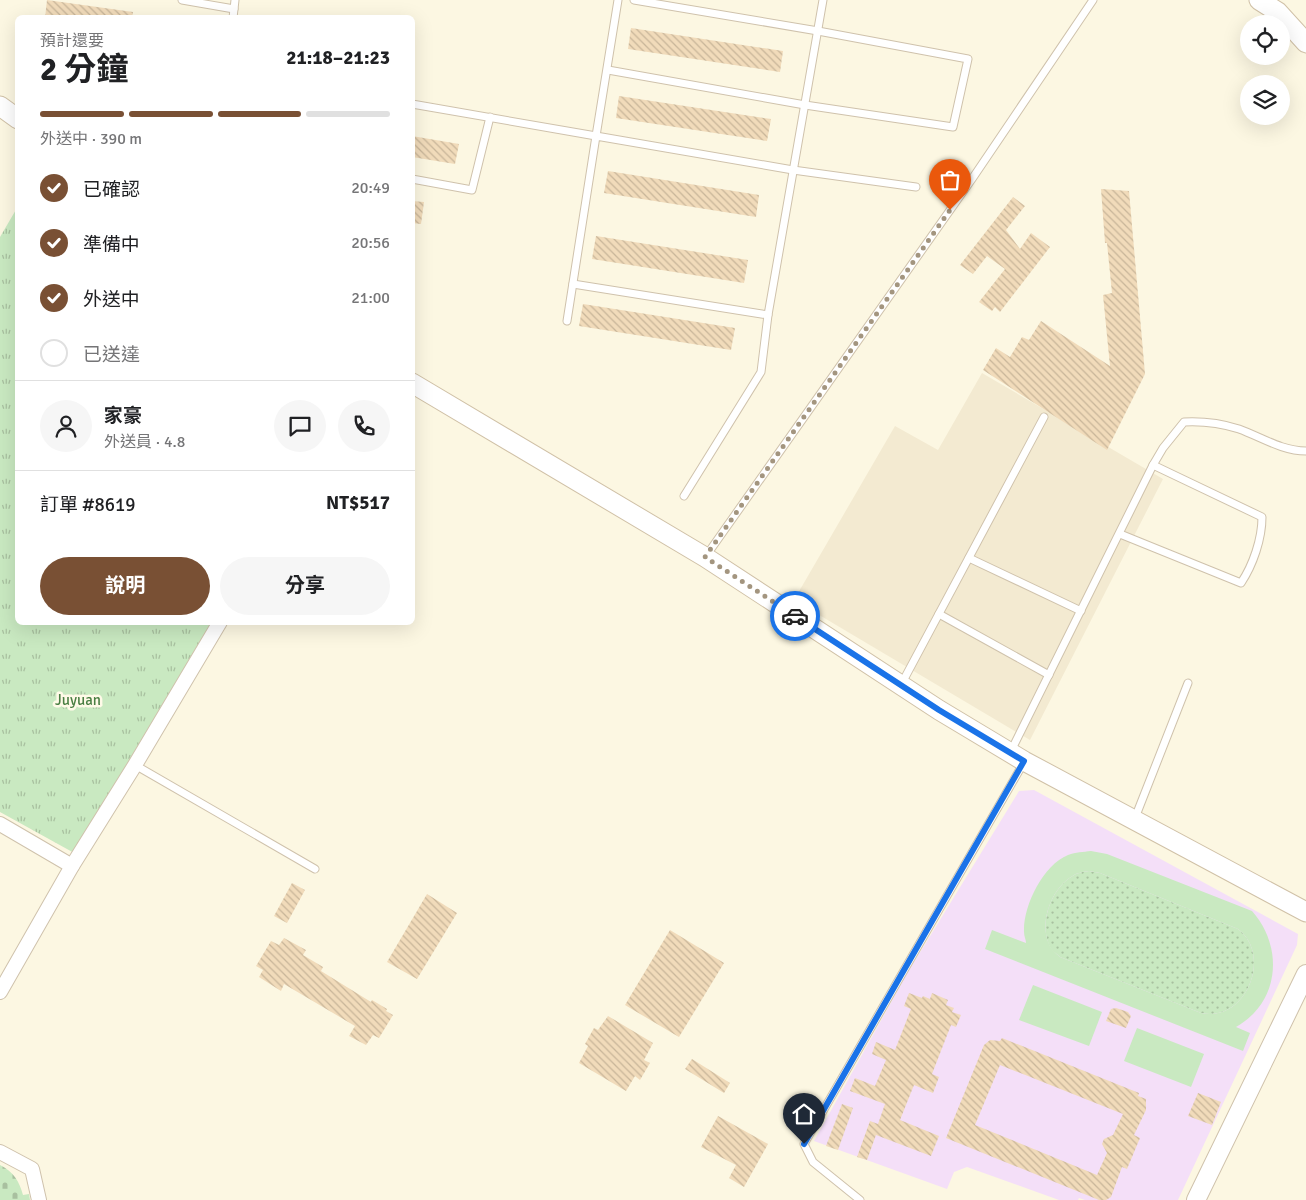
<!DOCTYPE html>
<html lang="zh-TW">
<head>
<meta charset="utf-8">
<style>
	body { margin:0; font-family:Signika,"Noto Sans TC",sans-serif; background:#f6f6f6; color:#202124; height:100vh; display:flex; flex-direction:column; font-size:19px; white-space:nowrap }
	* { box-sizing:border-box; margin:0 }
	p { font-size:16px; color:#757577 }
	.icon { flex:none; width:28px; height:28px; fill:none; stroke:currentColor; stroke-width:2; stroke-linecap:round; stroke-linejoin:round }
	.map { position:relative; flex:1; overflow:hidden }
	.details { position:absolute; left:15px; top:15px; width:400px; height:610px; display:flex; flex-direction:column; background:#fff; border-radius:8px; box-shadow:0 5px 20px #0002 }
	.details>* { flex:none }
	.controls { position:absolute; left:1240px; top:15px; display:grid; gap:10px }
	.controls a { display:grid; place-items:center; width:50px; height:50px; border-radius:50%; background:#fff; box-shadow:0 5px 20px #0002; font-size:25px }
	.pin { position:absolute; display:grid; place-items:center; width:42px; height:42px; color:#fff; margin:-51px -21px; border-radius:50% 50% 50% 0; rotate:-45deg; box-shadow:0 0 5px #0007 }
	.pin .icon { rotate:45deg }
	.courier { position:absolute; display:grid; place-items:center; width:50px; height:50px; margin:-25px; border:4px solid #1a73e8; border-radius:50%; background:#fff; color:#222; box-shadow:0 1px 6px #0007 }
	.summary em { font-style:normal; font-weight:700 }
	.summary div { display:flex; flex-direction:column-reverse }
	.summary { display:flex; align-items:center; justify-content:space-between; height:85px; padding:0 25px }
	h1 { font-size:32px; font-weight:700; line-height:38px }
	.bar { display:grid; grid-template-columns:repeat(4,1fr); gap:8px 5px; align-content:center; height:60px; padding:0 25px }
	.bar i { height:6px; border-radius:4px; background:#e0e0e0 }
	.bar .on { background:#795034 }
	.bar p { grid-column:span 4 }
	.line { display:flex; align-items:center; gap:12px; padding:0 25px; border-top:1px solid #e0e0e0 }
	.line div { flex:1 }
	.round { display:grid; place-items:center; flex:none; width:52px; height:52px; border-radius:26px; background:#f6f6f6 }
	ol { padding:0 25px; list-style:none }
	li { display:flex; align-items:center; gap:15px; height:55px }
	li p { margin-inline-start:auto }
	li .icon { padding:5px; border-radius:50%; background:#795034; color:#fff; stroke-width:4 }
	li:last-child { color:#757577 }
	li i { width:28px; height:28px; border:2px solid #e0e0e0; border-radius:50% }
	.cta { display:flex; gap:10px; margin-top:auto; padding:10px 25px }
	.cta a { flex:1; height:58px; border-radius:30px; background:#795034; color:#fff; font-size:20px; font-weight:700; line-height:58px; text-align:center }
	.cta a+a { background:#f6f6f6; color:#202124 }
	.map>svg:first-child { display:block }
	.residential { fill:#f3ead1 }
	.education { fill:#f4dff8 }
	.grass { fill:url(#grass-dots) }
	.cemetery { fill:url(#cemetery-stones) }
	.park { fill:url(#park-tufts) }
	.pitch { fill:#c9e9c1; fill-rule:evenodd }
	.building { fill:url(#building-back-hatch); fill-rule:evenodd }
	.lines { fill:none; stroke-linecap:round; stroke-linejoin:round }
	.service-casing { stroke:#cfc2ac; stroke-width:9 }
	.minor-casing { stroke:#cfc2ac; stroke-width:16 }
	.tertiary-casing { stroke:#cfc2ac; stroke-width:20 }
	.secondary-casing { stroke:#d0c1a7; stroke-width:21 }
	.service { stroke:#fff; stroke-width:7 }
	.minor { stroke:#fff; stroke-width:14 }
	.tertiary { stroke:#fff; stroke-width:18 }
	.secondary { stroke:#fff; stroke-width:19 }
	.done { stroke:#a3957f; stroke-width:5; stroke-dasharray:0 9 }
	.route { stroke:#1a73e8; stroke-width:6 }
	.labels { text-anchor:middle; dominant-baseline:central; stroke-width:5; stroke-linejoin:round; paint-order:stroke }
	.park-label { font-size:15px; fill:#4a7f43; stroke:#fffae8 }
</style>
</head>
<body>
<div class="map">
<svg width="1306" height="1200" viewBox="0 0 1306 1200">
	<defs>
		<pattern id="grass-dots" width="8" height="8" patternUnits="userSpaceOnUse" patternTransform="scale(1.25)"><rect width="8" height="8" fill="#c9e9c1"/><path d="M2 2h.1M6 6h.1" fill="none" stroke="#a8c09f" stroke-width="1.8" stroke-linecap="round"/></pattern>
		<pattern id="cemetery-stones" width="16" height="16" patternUnits="userSpaceOnUse" patternTransform="scale(1.25)"><rect width="16" height="16" fill="#c9e9c1"/><path d="M2 7V4a2 2 0 0 1 4 0v3zM10 15v-3a2 2 0 0 1 4 0v3z" fill="#a8c09f"/></pattern>
		<pattern id="park-tufts" width="24" height="20" patternUnits="userSpaceOnUse" patternTransform="scale(1.25)"><rect width="24" height="20" fill="#c9e9c1"/><path d="M3 7l-1-3M5 7V3M7 7l1-3M15 17l-1-3M17 17v-4M19 17l1-3" fill="none" stroke="#a8c09f"/></pattern>
		<pattern id="building-back-hatch" width="6" height="6" patternUnits="userSpaceOnUse" patternTransform="scale(1.25)"><rect width="6" height="6" fill="#f1dbba"/><path d="M-1 5l2 2M0 0l6 6M5-1l2 2" fill="none" stroke="#c8b599"/></pattern>
	</defs>
	<rect width="100%" height="100%" fill="#fcf7e2"/>
	<path class="residential" d="M982,373L1163,479L1030,740L794,600L895,426L938,450Z"/>
	<path class="education" d="M1034,790L1298,934L1297,945L1178,1200H1085L1079,1198L1078,1200H1059L967,1167L954,1172L947,1189L814,1141L908,972L1019,791Z"/>
	<path class="grass" d="M1089,871L1100,873L1238,929C1273,955 1246,1023 1201,1013L1060,957C1058,955 1054,952 1052,950C1037,928 1050,890 1071,877C1076,873 1082,872 1089,871Z"/>
	<path class="cemetery" d="M0,1165C14,1172 19,1181 23,1195L29,1194L30,1200H0Z"/>
	<path class="park" d="M17,208L18,622L213,623L76,854L0,812V237Z"/>
	<g class="pitch">
		<path d="M1091,851L1107,854L1252,911C1284,947 1280,1002 1236,1027L1250,1033L1243,1051L985,949L992,930L1026,943C1026,940 1024,936 1024,932C1023,906 1043,865 1068,855C1076,852 1083,852 1091,851ZM1089,871L1100,873L1238,929C1273,955 1246,1023 1201,1013L1060,957C1058,955 1054,952 1052,949C1037,928 1050,890 1071,877C1076,873 1082,872 1089,871Z"/>
		<path d="M1033,985L1102,1012L1089,1046L1019,1020Z"/>
		<path d="M1137,1028L1204,1054L1191,1087L1124,1061Z"/>
	</g>
	<g class="building">
		<path d="M47,0L133,12L132,18H45Z"/>
		<path d="M631,28L783,51L780,72L628,49Z"/>
		<path d="M619,96L771,119L767,141L616,118Z"/>
		<path d="M412,136L459,144L455,164L412,157Z"/>
		<path d="M608,171L759,195L756,217L604,193Z"/>
		<path d="M1101,189L1129,191L1145,374L1107,450L983,370L996,348L1010,357L1022,337L1029,340L1041,321L1110,366L1103,295L1112,293L1107,243H1105Z"/>
		<path d="M1013,197L1025,206L1006,230L1020,249L1031,233L1050,247L1000,312L995,307L992,311L979,302L1005,269L987,256L973,274L960,265Z"/>
		<path d="M412,201L424,202L421,224L412,223Z"/>
		<path d="M596,236L748,260L744,283L592,259Z"/>
		<path d="M583,304L735,328L731,350L579,326Z"/>
		<path d="M292,883L305,890L287,923L274,916Z"/>
		<path d="M427,894L457,913L417,979L387,962Z"/>
		<path d="M670,930L724,963L679,1037L625,1005Z"/>
		<path d="M284,938L306,950L303,955L323,967L321,971L371,1002L372,1000L387,1009L386,1011L393,1015L379,1038L373,1035L366,1045L349,1036L355,1026L284,984L281,991L259,977L263,970L256,966L271,941L279,945Z"/>
		<path d="M909,993L922,998L923,996L930,999L932,993L948,1000L946,1005L954,1008L952,1012L961,1015L956,1027L951,1025L932,1074L939,1077L933,1093L914,1085L900,1120L939,1136L931,1156L876,1135L867,1160L857,1157L870,1121L878,1124L885,1104L850,1091L855,1078L875,1086L886,1060L872,1054L876,1042L895,1050L911,1009L904,1006Z"/>
		<path d="M1116,1008L1128,1012L1131,1016L1126,1028L1106,1021L1111,1009Z"/>
		<path d="M608,1016L653,1043L644,1060L650,1063L640,1080L635,1076L626,1091L579,1063L588,1046L585,1044L594,1028L598,1030Z"/>
		<path d="M1002,1038L1139,1093L1138,1096L1146,1099V1110L1134,1135L1140,1138L1127,1169L1122,1167L1111,1197L1106,1200H1099L946,1138L984,1045L990,1040L1000,1041ZM1000,1065L1123,1114L1113,1135L1104,1139L1102,1144L1107,1153L1097,1175L975,1125Z"/>
		<path d="M692,1059L730,1083L724,1093L685,1069Z"/>
		<path d="M1198,1093L1221,1102L1212,1125L1188,1116Z"/>
		<path d="M842,1104L853,1108L838,1150L826,1146Z"/>
		<path d="M718,1116L768,1144L744,1187L729,1178L736,1165L701,1147Z"/>
	</g>
	<g class="lines">
		<defs>
			<g id="service">
				<path d="M182,0L234,9"/>
				<path d="M233,18L235,0"/>
				<path d="M608,70L805,105L953,127L968,59L818,31L634,0"/>
				<path d="M412,104L596,136L618,0"/>
				<path d="M412,179L472,190L490,117"/>
				<path d="M573,284L768,315L823,0"/>
				<path d="M567,321L596,136L793,170L916,187"/>
				<path d="M684,496L761,372L768,315"/>
				<path d="M1120,534L1241,583C1253,565 1262,539 1262,517L1153,465"/>
				<path d="M706,556L972,179L1093,0"/>
				<path d="M969,558L1081,611"/>
				<path d="M939,614L1049,675"/>
				<path d="M902,683L1044,417"/>
				<path d="M1011,751L1153,465L1163,448L1184,422C1203,421 1220,423 1239,429C1261,437 1282,451 1306,451"/>
				<path d="M135,765L315,869"/>
				<path d="M1135,818L1188,683"/>
				<path d="M860,1200L813,1162L804,1144L1024,762"/>
			</g>
			<g id="minor">
				<path d="M0,824L72,866"/>
				<path d="M0,992L72,866L135,765L220,622"/>
				<path d="M0,1152L32,1169L39,1200"/>
			</g>
			<path id="tertiary" d="M1196,1200L1306,974"/>
			<g id="secondary">
				<path d="M1259,0L1278,12L1306,43"/>
				<path d="M0,106L18,119"/>
				<path d="M412,383L705,557L939,710L1024,761L1306,912"/>
			</g>
		</defs>
		<use href="#service" class="service-casing"/>
		<use href="#minor" class="minor-casing"/>
		<use href="#tertiary" class="tertiary-casing"/>
		<use href="#secondary" class="secondary-casing"/>
		<use href="#service" class="service"/>
		<use href="#minor" class="minor"/>
		<use href="#tertiary" class="tertiary"/>
		<use href="#secondary" class="secondary"/>
	</g>
	<g class="lines">
		<path class="done" d="M795,616L705,557L950,210"/>
		<path class="route" d="M795,616L939,710L1024,761L804,1144"/>
	</g>
	<g class="labels">
		<g class="park-label">
			<text x="78" y="700">Juyuan</text>
		</g>
	</g>
</svg>
<div class="controls">
<a><svg class="icon" aria-label="locate" viewBox="0 0 24 24"><circle cx="12" cy="12" r="6"/><path d="M12 2v4M12 18v4M2 12h4M18 12h4"/></svg></a>
<a><svg class="icon" aria-label="layers" viewBox="0 0 24 24"><path d="M12 4l9 5-9 5-9-5zM3 14l9 5 9-5"/></svg></a>
</div>
<div class="pin" style="left:950px;top:210px;background:#ea580c"><svg class="icon" aria-label="bag" viewBox="0 0 24 24"><path d="M5 8h14l-1 12H6zM9 8a3 3 0 0 1 6 0"/></svg></div>
<div class="pin" style="left:804px;top:1144px;background:#1f2937"><svg class="icon" aria-label="home" viewBox="0 0 24 24"><path d="M3 11l9-7 9 7M6 9v11h12V9"/></svg></div>
<div class="courier" style="left:795px;top:616px"><svg class="icon" aria-label="car" viewBox="0 0 24 24"><path d="M5 17H2v-5l4-1 3-4h7l3 4 3 1v5h-3M9 17h6M6 11h13"/><circle cx="7" cy="17" r="2"/><circle cx="17" cy="17" r="2"/></svg></div>
<section class="details">
<div class="summary"><div><h1>2 分鐘</h1><p>預計還要</p></div><em>21:18–21:23</em></div>
<div class="bar"><i class="on"></i><i class="on"></i><i class="on"></i><i></i><p>外送中 · 390 m</p></div>
<ol>
<li><svg class="icon" aria-label="check" viewBox="0 0 24 24"><path d="M5 12l5 5 9-10"/></svg>已確認<p>20:49</p></li>
<li><svg class="icon" aria-label="check" viewBox="0 0 24 24"><path d="M5 12l5 5 9-10"/></svg>準備中<p>20:56</p></li>
<li><svg class="icon" aria-label="check" viewBox="0 0 24 24"><path d="M5 12l5 5 9-10"/></svg>外送中<p>21:00</p></li>
<li><i></i>已送達</li>
</ol>
<div class="line" style="height:90px"><a class="round"><svg class="icon" aria-label="person" viewBox="0 0 24 24"><circle cx="12" cy="8" r="4"/><path d="M4 21q1-7 8-7t8 7"/></svg></a><div><b>家豪</b><p>外送員 · 4.8</p></div><a class="round"><svg class="icon" aria-label="chat" viewBox="0 0 24 24"><path d="M4 5h16v11H9l-5 4z"/></svg></a><a class="round"><svg class="icon" aria-label="phone" viewBox="0 0 24 24"><path d="M5 4h4l2 5-3 2q2 4 5 5l2-3 5 2v4C11 20 4 13 5 4z"/></svg></a></div>
<div class="line" style="height:65px"><div>訂單 #8619</div><b>NT$517</b></div>
<div class="cta"><a>說明</a><a>分享</a></div>
</section>
</div>
</body>
</html>
